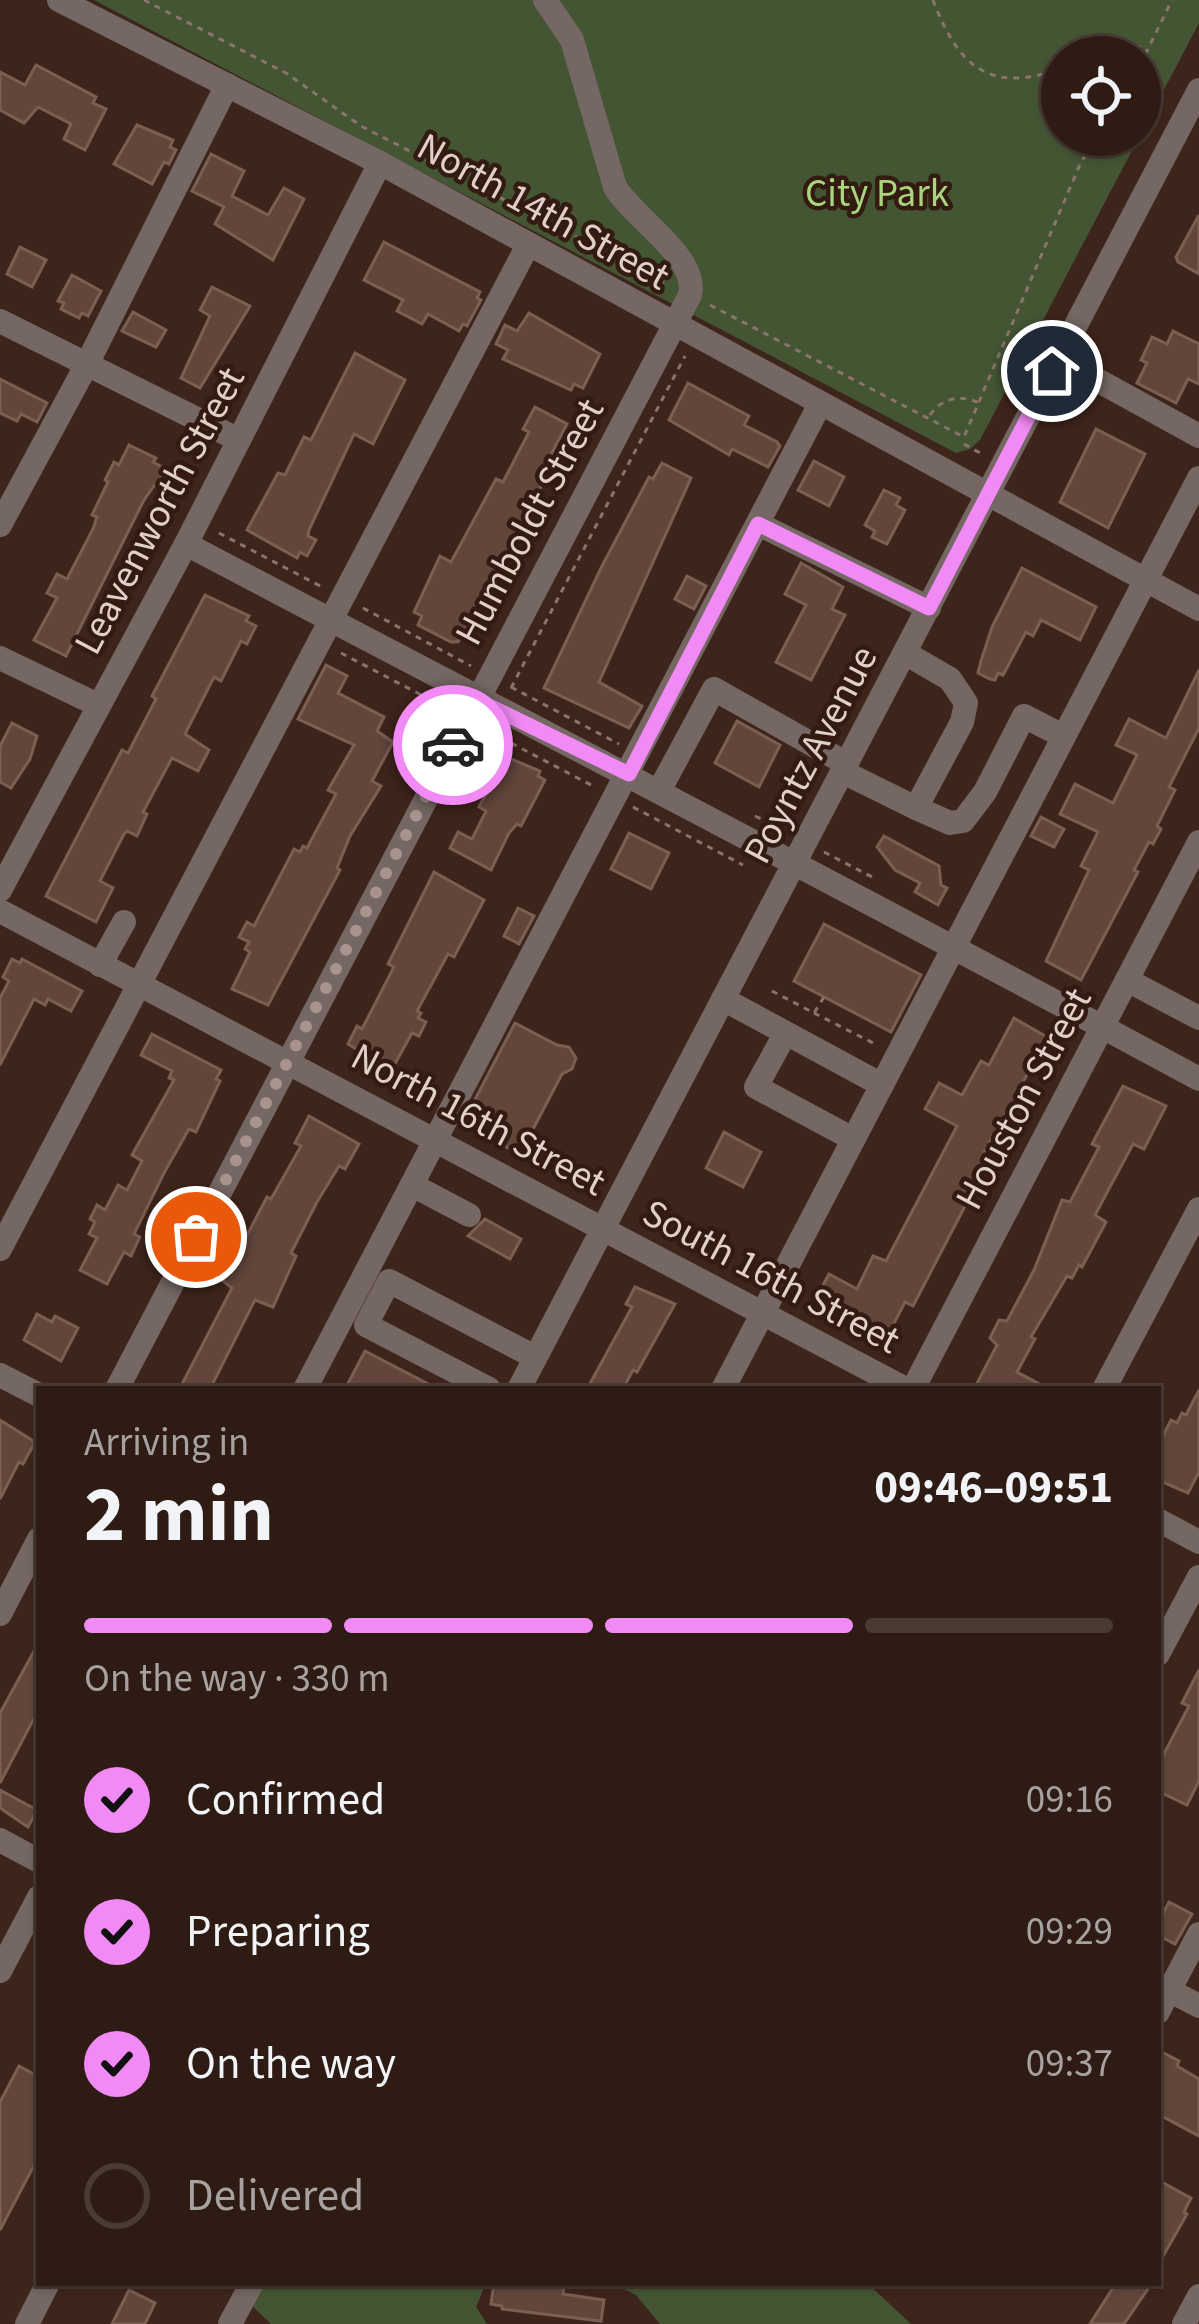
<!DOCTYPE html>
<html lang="en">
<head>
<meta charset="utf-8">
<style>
	body { margin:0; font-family:"Source Sans 3",sans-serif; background:#3a2922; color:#f1f3f6; height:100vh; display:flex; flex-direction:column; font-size:45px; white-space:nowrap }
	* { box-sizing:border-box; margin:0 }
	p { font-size:39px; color:#a7a1a0 }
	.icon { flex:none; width:66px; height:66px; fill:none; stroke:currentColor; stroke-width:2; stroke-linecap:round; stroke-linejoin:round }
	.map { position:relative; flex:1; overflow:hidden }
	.side { position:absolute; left:36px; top:1386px; width:1125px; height:900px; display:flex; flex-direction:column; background:#2e1c14; border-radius:0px; box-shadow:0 3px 9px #0004,0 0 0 3px #493a34 }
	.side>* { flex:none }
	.fabs { position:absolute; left:1041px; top:36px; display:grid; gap:24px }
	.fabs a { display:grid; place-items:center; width:120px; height:120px; border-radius:50%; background:#2e1c14; box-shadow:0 3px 9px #0004,0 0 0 3px #493a34; font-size:60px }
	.pin { position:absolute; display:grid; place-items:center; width:102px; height:102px; color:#fff; margin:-51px; border:6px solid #fff; border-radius:50%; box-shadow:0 3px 12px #0007 }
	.courier { position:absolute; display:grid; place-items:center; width:120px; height:120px; margin:-60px; border:9px solid #f18af4; border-radius:50%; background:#fff; color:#222; box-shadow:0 3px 15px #0007 }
	.overview em { font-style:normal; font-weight:700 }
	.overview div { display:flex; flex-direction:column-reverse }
	.overview { display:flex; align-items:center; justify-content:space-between; height:204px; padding:0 48px }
	h1 { font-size:78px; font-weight:700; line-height:90px }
	.bar { display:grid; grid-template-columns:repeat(4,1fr); gap:18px 12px; align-content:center; height:144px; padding:0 48px }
	.bar i { height:15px; border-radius:9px; background:#493a34 }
	.bar .on { background:#f18af4 }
	.bar p { grid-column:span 4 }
	ol { padding:0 48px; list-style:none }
	li { display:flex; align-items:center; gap:36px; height:132px }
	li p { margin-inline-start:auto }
	li .icon { padding:12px; border-radius:50%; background:#f18af4; color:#111; stroke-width:4 }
	li:last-child { color:#a7a1a0 }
	li i { width:66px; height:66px; border:6px solid #493a34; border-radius:50% }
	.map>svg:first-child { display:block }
	.green { fill:#445534; fill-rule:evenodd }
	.building { fill:#62463b; stroke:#7c5f53; stroke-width:3 }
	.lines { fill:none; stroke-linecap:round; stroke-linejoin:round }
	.path { stroke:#8a746c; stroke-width:3; stroke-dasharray:6 6; stroke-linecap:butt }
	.minor { stroke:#756763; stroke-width:24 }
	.done { stroke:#a8948c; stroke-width:12; stroke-dasharray:0 21.6 }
	.route { stroke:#f18af4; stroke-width:15 }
	.labels { text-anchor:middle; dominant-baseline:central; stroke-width:9; stroke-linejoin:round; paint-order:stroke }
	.park-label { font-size:39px; fill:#a9d57f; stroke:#331b11 }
	.street-label { font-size:39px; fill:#e1d0c9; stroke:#331b11 }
</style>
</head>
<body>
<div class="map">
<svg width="1199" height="2324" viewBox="0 0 1199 2324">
	<rect width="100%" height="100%" fill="#3e251b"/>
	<g class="green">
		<path d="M94,0H1199V23L980,440L970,449L956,453ZM1062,57H1140V135H1062Z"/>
		<path d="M263,2283H486L476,2307L487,2324H271L251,2305Z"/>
		<path d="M612,2283H867L911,2324H660L636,2295Z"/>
	</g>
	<g class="building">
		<path d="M36,65L96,97L93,103L106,109L85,150L64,139L71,124L38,107L24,123L0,110V72L25,85Z"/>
		<path d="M137,125L173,140L170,147L176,150L169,164L164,162L152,184L114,164Z"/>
		<path d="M211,154L244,171L232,196L268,215L284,188L304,199L273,260L215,224L224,207L192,191Z"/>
		<path d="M1199,215V274L1178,262L1176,257Z"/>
		<path d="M384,242L480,292L477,298L481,300L467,326L463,324L459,331L428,314L422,324L397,311L403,300L364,280Z"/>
		<path d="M20,247L46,260L32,287L7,274Z"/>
		<path d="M72,275L101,291L88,316L82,313L79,318L61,309L64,303L58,301Z"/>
		<path d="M212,287L250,306L200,388L181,378L210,316L200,310Z"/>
		<path d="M133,312L166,330L156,347L122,331Z"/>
		<path d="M529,313L600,354L583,388L574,384L571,390L503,359L508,350L496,344L505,325L517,331Z"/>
		<path d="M1173,331L1199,344V384L1188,379L1176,403L1137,383L1147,363L1141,360L1152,337L1167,344Z"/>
		<path d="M355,353L405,380L373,444L354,434L309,530L308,536L316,540L307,556L300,552L297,558L247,530L278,473L285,475L304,437L311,440Z"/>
		<path d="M0,379L47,403L37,422L21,414L17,421L0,413Z"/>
		<path d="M688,383L749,416L744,425L777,442L780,446L768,467L732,449L729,455L669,420Z"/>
		<path d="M535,407L567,424L545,466L550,469L500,565L458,642H451L418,625L422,616L414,612L440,556L451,562L496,479L503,482L529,432L523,429Z"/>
		<path d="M1096,429L1145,454L1108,528L1060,502Z"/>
		<path d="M129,445L156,458L153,462L166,469L144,500L66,656L34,640L57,598L47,593L57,574L67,579L93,529L97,517L92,515L108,482L105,480L114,462L119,465Z"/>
		<path d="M814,461L844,477L829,506L798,490Z"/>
		<path d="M662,463L691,478L599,682L642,706L629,728L544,688L601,568L649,477L653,479Z"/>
		<path d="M884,490L900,498L896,505L905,510L887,544L872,537L875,531L865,525Z"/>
		<path d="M801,563L843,587L832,609L845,615L811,680L776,662L806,605L785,594Z"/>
		<path d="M1022,568L1096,607L1080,640L1041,620L1033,636L1026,632L1003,675L998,673L995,680L990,679L978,673L981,661L992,627Z"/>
		<path d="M687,576L706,586L694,609L675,599Z"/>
		<path d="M205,595L249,616L246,621L256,626L247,644L241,641L221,681L214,677L185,734L209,750L198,771L172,758L143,812L147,814L137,836L127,831L124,834L100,881L113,888L96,922L46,896L122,750L128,753L156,699L152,696Z"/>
		<path d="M326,665L347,676L338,693L384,717L377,731L393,742L372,781L381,786L350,836L337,868L340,870L268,1005L232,989L250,952L245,949L249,942L239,937L247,922L254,926L294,849L300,852L303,846L307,848L336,794L328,790L354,745L298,719Z"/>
		<path d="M1199,670V728L1169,787L1175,790L1157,826L1161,829L1153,844L1149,842L1134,870L1138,872L1081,980L1046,961L1089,870L1081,866L1098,832L1060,814L1075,784L1113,803L1137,755L1116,745L1129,719L1166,738Z"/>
		<path d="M737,721L780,745L759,787L715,763Z"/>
		<path d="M12,723L37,736L30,759L11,788L0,782V746Z"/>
		<path d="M499,754L540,771L538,776L545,780L521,826L517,824L509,833L491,870L450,848L458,832L472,839L486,811L479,807L494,779L489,773Z"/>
		<path d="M1041,817L1064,829L1054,847L1031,836Z"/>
		<path d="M629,833L669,853L651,889L611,869Z"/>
		<path d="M884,836L939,866L941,885L947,888L938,905L915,892L920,883L895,870L877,847Z"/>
		<path d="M434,872L484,900L454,957L448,954L417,1011L421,1013L418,1018L426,1022L419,1036L412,1033L391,1071L348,1044L357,1026L362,1029L394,967L388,964Z"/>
		<path d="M518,908L534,916L519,944L504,936Z"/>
		<path d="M824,924L921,975L891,1032L794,981Z"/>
		<path d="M12,959L20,963L22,959L82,991L71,1011L48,999L45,1005L34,999L0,1065V998L9,981L3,977Z"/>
		<path d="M1014,1018L1047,1037L1021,1086L1027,1089L1017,1109L1009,1107L981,1158L988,1162L913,1306L905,1302L888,1335L816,1298L829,1274L857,1289L873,1256L886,1261L957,1126L925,1109L939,1083L962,1095L981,1061L989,1065Z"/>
		<path d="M515,1023L557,1045L569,1047L576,1058L572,1069L562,1074L520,1154L488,1137L495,1124L469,1111Z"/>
		<path d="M152,1034L221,1070L216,1079L220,1081L196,1132L189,1129L164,1173L134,1234L140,1237L131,1256L124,1252L107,1284L80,1270L97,1238L89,1234L95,1222L90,1219L97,1205L105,1210L118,1185L127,1190L142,1161L132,1155L174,1080L169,1078L172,1071L141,1055Z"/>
		<path d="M1123,1086L1166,1106L1144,1149L1133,1144L1095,1215L1106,1222L1082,1267L1079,1265L1072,1278L1067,1276L1031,1337L1035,1339L1017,1372L1049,1389H974L997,1345L990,1338L999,1320L1007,1321L1034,1270L1062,1200L1070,1202L1099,1147L1092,1144Z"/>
		<path d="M309,1116L359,1144L345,1169L339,1166L317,1202L291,1253L296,1256L273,1307L255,1300L210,1389H192L182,1384L232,1288L223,1281L267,1197L271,1199L301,1146L295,1143Z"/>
		<path d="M724,1132L761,1152L743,1187L706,1168Z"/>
		<path d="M485,1219L521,1239L510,1259L468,1236Z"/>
		<path d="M635,1287L675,1304L637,1372L633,1370L623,1389H587L632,1307L626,1304Z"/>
		<path d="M37,1314L52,1322L55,1316L78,1328L61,1361L24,1340Z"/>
		<path d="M365,1351L438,1389H345Z"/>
		<path d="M1199,1390V1472L1188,1493L1158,1480V1445L1171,1420L1177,1423L1182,1413L1186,1415Z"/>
		<path d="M0,1420L35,1442L23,1464L19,1462L0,1499Z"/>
		<path d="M39,1642V1709L0,1783V1713Z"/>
		<path d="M1199,1670V1781L1187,1805L1158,1791V1765L1189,1706L1182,1703Z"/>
		<path d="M0,1790L37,1810L28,1827L0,1808Z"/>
		<path d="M1169,1902L1192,1914L1175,1944L1158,1935V1923Z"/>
		<path d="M1158,2050L1179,2061L1177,2066L1199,2079V2136L1158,2114Z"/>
		<path d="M19,2066L39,2077V2156L0,2230V2102Z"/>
		<path d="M1158,2180L1191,2198L1184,2212L1187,2214L1158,2265Z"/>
		<path d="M494,2283H564L563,2294L604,2300L601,2321L502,2309V2306L491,2304Z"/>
		<path d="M1116,2283H1152L1124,2324H1090Z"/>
		<path d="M129,2290L155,2303L145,2324H112Z"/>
	</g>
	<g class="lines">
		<g class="path">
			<path d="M144,0L286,73L361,126L664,282"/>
			<path d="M933,0C958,66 989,95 1062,68"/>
			<path d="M1090,57L1131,43L1148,51"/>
			<path d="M1140,65L1172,0"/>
			<path d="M710,305L964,437L1081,162L1099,135"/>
			<path d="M930,415C942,398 960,394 979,403"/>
			<path d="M964,444L982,454"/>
			<path d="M219,533L322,587"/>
			<path d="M363,608L471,666"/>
			<path d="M341,653L450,710"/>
			<path d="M511,687L619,744"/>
			<path d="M511,688L685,356"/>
			<path d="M490,732L593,786"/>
			<path d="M633,807L743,865"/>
			<path d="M755,816L784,830"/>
			<path d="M824,852L874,878"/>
			<path d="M772,991L814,1013L824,997"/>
			<path d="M814,1013L877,1045"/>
		</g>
		<g class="minor">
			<path d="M59,0L380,163L1199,609"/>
			<path d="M0,321L239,440"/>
			<path d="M1059,359L1199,436"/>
			<path d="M758,524L929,608"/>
			<path d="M0,525L87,364L227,85"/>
			<path d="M186,544C524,722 863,897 1199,1079"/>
			<path d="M0,658L98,705"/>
			<path d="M843,772L916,808L962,722L966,703L950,679L905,653"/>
			<path d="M659,791L714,689L847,764"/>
			<path d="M916,808L950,823L963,821L985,792L1024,716L1063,736"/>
			<path d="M0,890L186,544L380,163"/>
			<path d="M0,911L906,1389"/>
			<path d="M100,965L124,922"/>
			<path d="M1127,980L1199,1018"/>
			<path d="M723,999L882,1085"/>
			<path d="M785,1034L756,1087L853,1139"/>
			<path d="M412,1185L469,1215"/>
			<path d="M0,1249L528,245"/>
			<path d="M0,1375L39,1395"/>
			<path d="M117,1389L690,295C699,257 634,219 615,187L572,40L545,0"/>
			<path d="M305,1389L820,404"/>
			<path d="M489,1389L366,1325L389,1281L535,1357"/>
			<path d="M519,1389L1199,90"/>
			<path d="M723,1389L1199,478"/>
			<path d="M913,1389L1199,842"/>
			<path d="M1104,1389L1199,1209"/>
			<path d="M1158,1520L1199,1542"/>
			<path d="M0,1614L39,1539"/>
			<path d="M1158,1654L1199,1577"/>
			<path d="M0,1840L39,1861"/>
			<path d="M0,1971L39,1897"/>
			<path d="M1159,1985L1199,2006"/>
			<path d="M1158,2012L1199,1934"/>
			<path d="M27,2324L48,2283"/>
			<path d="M230,2324L252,2283"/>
			<path d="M1184,2324L1199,2296"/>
		</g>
	</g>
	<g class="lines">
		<path class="done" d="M196,1237L453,745"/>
		<path class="route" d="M453,745L477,700L629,774L758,524L929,608L1052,371"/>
	</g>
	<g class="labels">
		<g class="park-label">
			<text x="877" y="194">City Park</text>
		</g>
		<g class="street-label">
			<text transform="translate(543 212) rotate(29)">North 14th Street</text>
			<text transform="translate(160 511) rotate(-62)">Leavenworth Street</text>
			<text transform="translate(530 522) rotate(-62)">Humboldt Street</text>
			<text transform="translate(811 755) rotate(-62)">Poyntz Avenue</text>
			<text transform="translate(1024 1099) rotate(-62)">Houston Street</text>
			<text transform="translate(478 1120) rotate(28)">North 16th Street</text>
			<text transform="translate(771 1277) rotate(28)">South 16th Street</text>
		</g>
	</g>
</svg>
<div class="fabs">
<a><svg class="icon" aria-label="locate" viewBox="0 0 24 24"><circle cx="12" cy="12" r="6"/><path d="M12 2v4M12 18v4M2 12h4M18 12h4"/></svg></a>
</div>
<div class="pin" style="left:196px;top:1237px;background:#ea580c"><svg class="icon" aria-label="bag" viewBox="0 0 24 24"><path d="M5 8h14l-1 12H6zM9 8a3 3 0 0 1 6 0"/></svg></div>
<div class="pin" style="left:1052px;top:371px;background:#1f2937"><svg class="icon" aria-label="home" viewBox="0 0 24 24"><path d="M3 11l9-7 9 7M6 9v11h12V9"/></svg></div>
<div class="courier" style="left:453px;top:745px"><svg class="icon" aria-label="car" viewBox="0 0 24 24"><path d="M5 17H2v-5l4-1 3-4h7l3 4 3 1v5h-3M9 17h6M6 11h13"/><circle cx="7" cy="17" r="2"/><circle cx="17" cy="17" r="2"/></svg></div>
<section class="side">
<div class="overview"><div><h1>2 min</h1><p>Arriving in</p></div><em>09:46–09:51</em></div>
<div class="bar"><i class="on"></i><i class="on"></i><i class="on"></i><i></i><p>On the way · 330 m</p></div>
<ol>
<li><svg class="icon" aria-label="check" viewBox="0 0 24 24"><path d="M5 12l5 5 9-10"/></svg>Confirmed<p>09:16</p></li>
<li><svg class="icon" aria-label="check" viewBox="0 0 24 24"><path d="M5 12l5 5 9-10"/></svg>Preparing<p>09:29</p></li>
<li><svg class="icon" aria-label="check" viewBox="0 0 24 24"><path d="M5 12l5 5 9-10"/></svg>On the way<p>09:37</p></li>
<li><i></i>Delivered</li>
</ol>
</section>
</div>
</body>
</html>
